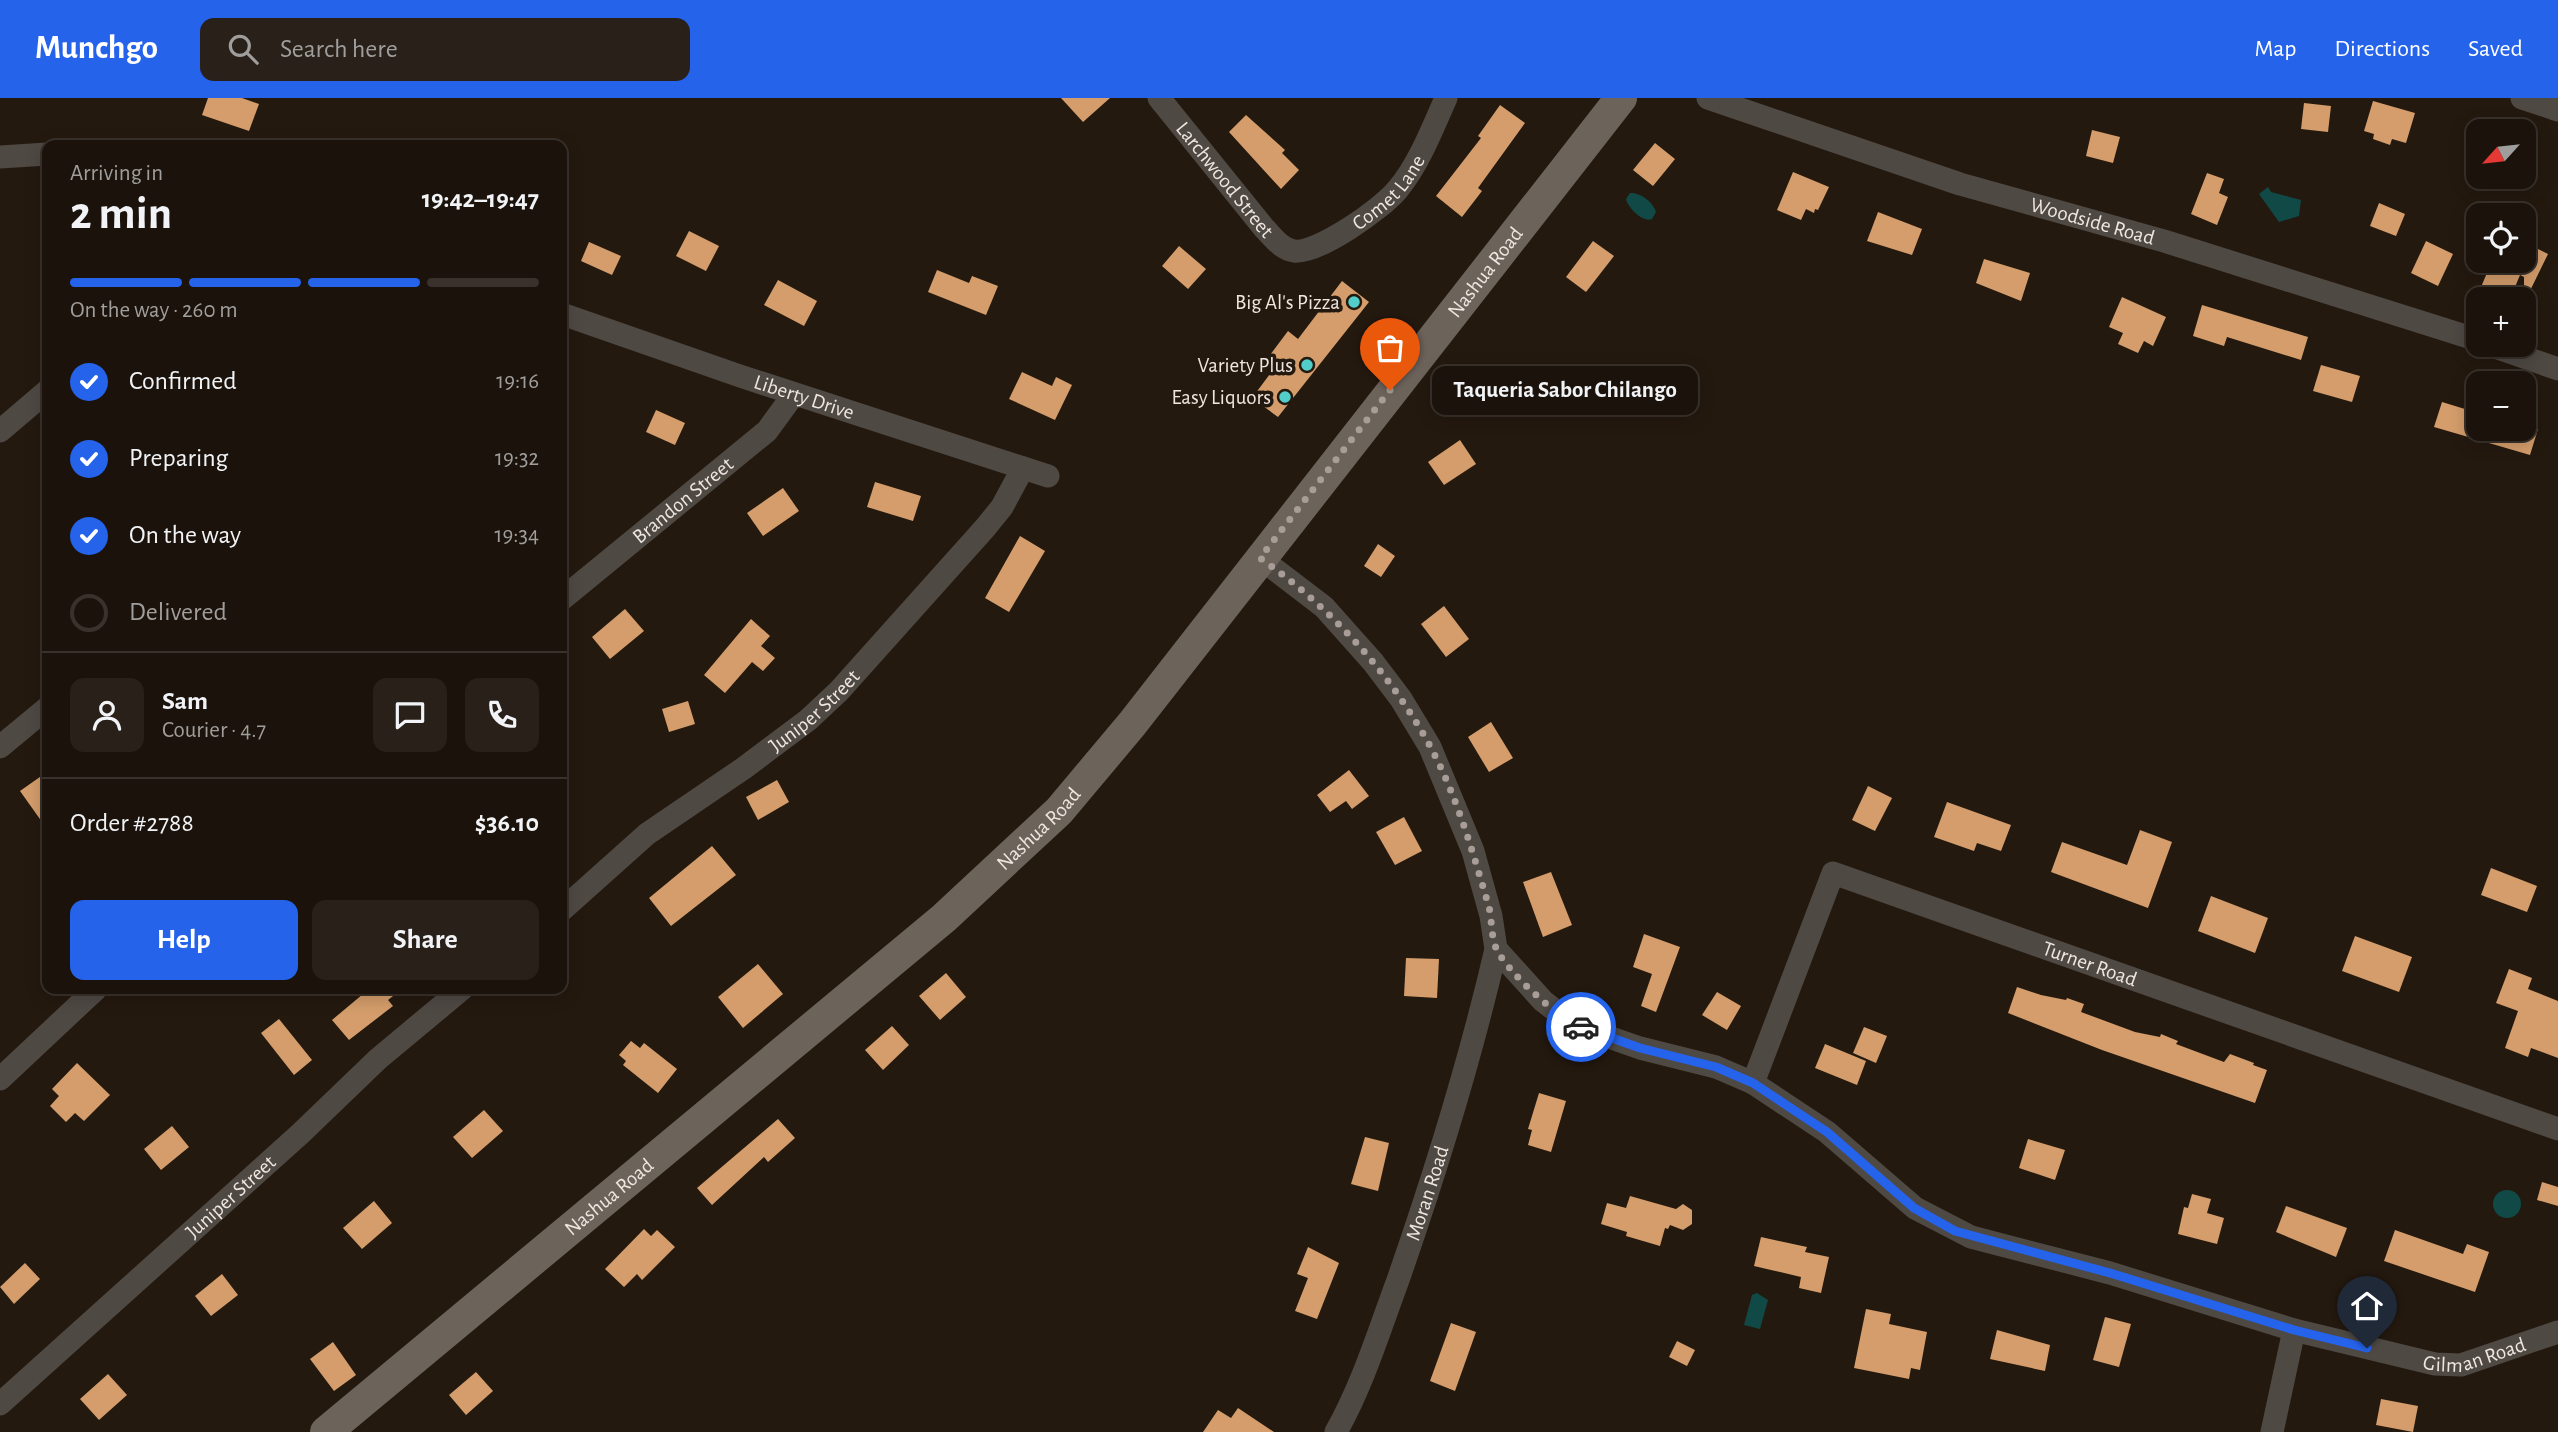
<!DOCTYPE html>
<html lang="en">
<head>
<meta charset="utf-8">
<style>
	body { margin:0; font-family:"Alegreya Sans",sans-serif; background:#282019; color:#f1f3f6; height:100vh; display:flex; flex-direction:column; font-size:26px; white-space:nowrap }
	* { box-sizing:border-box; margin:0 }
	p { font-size:23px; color:#a09e9d }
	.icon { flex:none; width:38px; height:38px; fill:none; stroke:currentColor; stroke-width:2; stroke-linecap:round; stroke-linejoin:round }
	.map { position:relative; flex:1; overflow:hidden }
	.panel { position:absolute; left:42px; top:42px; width:525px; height:854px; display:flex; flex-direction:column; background:#1b130b; border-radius:14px; box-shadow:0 4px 18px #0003,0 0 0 2px #39322c }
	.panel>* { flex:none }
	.needle { width:46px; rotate:243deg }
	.buttons { position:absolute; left:2466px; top:21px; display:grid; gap:14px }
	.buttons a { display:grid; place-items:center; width:70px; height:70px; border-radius:14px; background:#1b130b; box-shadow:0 4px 18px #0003,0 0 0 2px #39322c; font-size:35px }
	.pin { position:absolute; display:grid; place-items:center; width:60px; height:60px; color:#fff; margin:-72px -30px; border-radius:50% 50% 50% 0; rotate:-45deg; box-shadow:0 0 7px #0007 }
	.pin .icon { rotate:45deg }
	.courier { position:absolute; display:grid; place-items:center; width:70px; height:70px; margin:-35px; border:5px solid #2563eb; border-radius:50%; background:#fff; color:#222; box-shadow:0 2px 9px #0007 }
	.bubble { position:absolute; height:49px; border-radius:14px; background:#1b130b; box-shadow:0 4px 18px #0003,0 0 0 2px #39322c; font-size:23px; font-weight:700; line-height:49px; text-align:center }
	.overview em { font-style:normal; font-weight:700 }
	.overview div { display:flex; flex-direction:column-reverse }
	.overview { display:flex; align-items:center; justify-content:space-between; height:119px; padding:0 28px }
	h1 { font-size:46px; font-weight:700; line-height:52px }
	.bar { display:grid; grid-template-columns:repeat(4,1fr); gap:10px 7px; align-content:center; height:84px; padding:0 28px }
	.bar i { height:9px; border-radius:5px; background:#39322c }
	.bar .selected { background:#2563eb }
	.bar p { grid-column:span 4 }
	.line { display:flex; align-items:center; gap:18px; padding:0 28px; border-top:2px solid #39322c }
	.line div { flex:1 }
	.round { display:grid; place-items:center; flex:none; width:74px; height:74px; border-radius:14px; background:#282019 }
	ol { padding:0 28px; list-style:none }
	li { display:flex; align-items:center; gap:21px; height:77px }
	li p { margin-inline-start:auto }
	li .icon { padding:7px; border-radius:50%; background:#2563eb; color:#fff; stroke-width:4 }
	li:last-child { color:#a09e9d }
	li i { width:38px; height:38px; border:4px solid #39322c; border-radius:50% }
	.cta { display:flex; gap:14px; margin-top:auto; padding:14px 28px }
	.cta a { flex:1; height:80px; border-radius:14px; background:#2563eb; color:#fff; font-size:28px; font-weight:700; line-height:80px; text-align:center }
	.cta a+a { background:#282019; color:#f1f3f6 }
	header { display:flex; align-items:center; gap:42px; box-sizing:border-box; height:98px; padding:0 35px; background:#2563eb; color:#fff }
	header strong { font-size:33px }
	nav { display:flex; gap:38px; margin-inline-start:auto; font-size:24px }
	.search { width:490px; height:63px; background:#282019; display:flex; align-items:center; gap:18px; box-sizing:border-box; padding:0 24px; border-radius:14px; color:#a09e9d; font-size:26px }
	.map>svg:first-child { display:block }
	.water { fill:#114947 }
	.building { fill:#d49d6b }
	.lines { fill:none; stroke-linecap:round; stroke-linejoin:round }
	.street { stroke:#4f4944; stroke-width:23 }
	.secondary { stroke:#6c635b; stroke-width:32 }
	.done { stroke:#a89e97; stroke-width:7; stroke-dasharray:0 12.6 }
	.route { stroke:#2563eb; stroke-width:9 }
	.poi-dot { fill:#53cdc9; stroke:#24190f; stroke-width:2.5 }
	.labels { text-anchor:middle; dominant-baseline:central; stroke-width:7; stroke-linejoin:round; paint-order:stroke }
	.street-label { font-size:21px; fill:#efe6e0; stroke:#24190f }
	.poi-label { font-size:21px; fill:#efe6e0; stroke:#24190f; text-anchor:end }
</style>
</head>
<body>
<header>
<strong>Munchgo</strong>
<div class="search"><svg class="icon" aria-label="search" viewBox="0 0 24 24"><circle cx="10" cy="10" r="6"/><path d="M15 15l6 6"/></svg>Search here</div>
<nav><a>Map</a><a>Directions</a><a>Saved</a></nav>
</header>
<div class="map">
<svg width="2558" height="1334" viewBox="0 0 2558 1334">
	<rect width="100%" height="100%" fill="#24190f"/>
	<g class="water">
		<path d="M2268,89L2271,94L2301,102L2299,118L2279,124L2259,96Z"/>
		<path d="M1630,95C1640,94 1653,104 1656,114L1652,121C1643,125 1628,110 1626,101Z"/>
		<circle cx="2507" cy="1106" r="14"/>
		<path d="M1757,1195L1768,1202L1760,1231L1744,1227L1752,1197Z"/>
	</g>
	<g class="building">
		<path d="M208,0H242L259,6L249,33L202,17Z"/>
		<path d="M1061,0H1110L1083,24Z"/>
		<path d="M2373,3L2415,15L2406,45L2392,41L2390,47L2373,41L2374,36L2364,33Z"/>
		<path d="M2304,5L2331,8L2328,34L2301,31Z"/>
		<path d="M1500,7L1525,25L1478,90L1482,93L1462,119L1436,98L1481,40L1478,38Z"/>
		<path d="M1246,17L1285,52L1282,55L1299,72L1281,91L1229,34Z"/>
		<path d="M2092,32L2120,39L2113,65L2086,58Z"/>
		<path d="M1655,45L1675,61L1653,88L1633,72Z"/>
		<path d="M1793,74L1829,89L1818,112L1815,111L1814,115L1806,111L1801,122L1777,112Z"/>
		<path d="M2207,75L2224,81L2219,95L2228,99L2217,127L2191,116Z"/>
		<path d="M2379,105L2405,116L2396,138L2370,128Z"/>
		<path d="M1878,114L1922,131L1912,157L1867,143Z"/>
		<path d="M689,133L719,148L706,173L676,158Z"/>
		<path d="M1593,143L1614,158L1586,194L1566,179Z"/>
		<path d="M2426,143L2453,156L2438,188L2411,175Z"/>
		<path d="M589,144L621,158L612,177L581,163Z"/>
		<path d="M2524,144L2548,156L2524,205V179L2520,177L2510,201H2476L2492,163H2524Z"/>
		<path d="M1179,148L1206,171L1188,191L1162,168Z"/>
		<path d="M1984,161L2030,175L2021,203L1976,185Z"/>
		<path d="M937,172L969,185L972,178L998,188L986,217L928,194Z"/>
		<path d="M778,182L817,203L804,228L764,207Z"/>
		<path d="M1342,183L1369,204L1278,319L1252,300L1273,272L1264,265L1288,233L1298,241Z"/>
		<path d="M2122,199L2166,219L2153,248L2144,243L2138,255L2118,246L2123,235L2109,229Z"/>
		<path d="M2202,207L2308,239L2301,262L2227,239L2224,248L2193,238Z"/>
		<path d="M2321,267L2360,278L2352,304L2313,293Z"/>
		<path d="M1022,274L1052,288L1056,279L1072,287L1055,322L1009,301Z"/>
		<path d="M2442,304L2478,315V331H2538L2530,357L2434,329Z"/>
		<path d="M656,312L685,325L675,347L646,334Z"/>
		<path d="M1460,342L1476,366L1444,387L1428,364Z"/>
		<path d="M875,384L921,398L913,423L867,409Z"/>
		<path d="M783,390L799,413L763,438L747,415Z"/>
		<path d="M1020,438L1045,453L1009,514L985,500Z"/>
		<path d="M1378,446L1395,458L1381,479L1364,468Z"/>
		<path d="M1444,508L1469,541L1446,559L1421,526Z"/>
		<path d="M625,511L644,533L610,561L592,539Z"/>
		<path d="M751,521L770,538L761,548L775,560L763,573L752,564L725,595L704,577Z"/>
		<path d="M688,603L695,626L669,634L662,611Z"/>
		<path d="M1491,624L1513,660L1489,674L1468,639Z"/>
		<path d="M1349,672L1369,698L1352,711L1346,703L1330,714L1317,697Z"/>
		<path d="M47,674V731L20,693Z"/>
		<path d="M777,682L789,704L758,722L746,699Z"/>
		<path d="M1868,688L1892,700L1875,733L1852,722Z"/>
		<path d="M1947,704L2011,727L2001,753L1977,745L1974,753L1934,739Z"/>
		<path d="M1404,719L1422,753L1395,767L1376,734Z"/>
		<path d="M2140,732L2172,744L2148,810L2051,774L2062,744L2127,767Z"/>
		<path d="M712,748L736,777L671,828L649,800Z"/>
		<path d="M2491,770L2537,788L2527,814L2481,797Z"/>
		<path d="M1551,774L1572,827L1543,839L1523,784Z"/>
		<path d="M2211,798L2268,820L2255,855L2198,833Z"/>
		<path d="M1644,836L1680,849L1656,914L1641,908L1652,876L1633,869Z"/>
		<path d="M2355,838L2412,859L2399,894L2342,873Z"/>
		<path d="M1406,860L1439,861L1437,900L1404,898Z"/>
		<path d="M758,866L783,896L743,930L718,899Z"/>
		<path d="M2509,871L2532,880L2528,891L2558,903V960L2531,950L2528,959L2505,950L2518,913L2496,905Z"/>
		<path d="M946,875L966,899L940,922L919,898Z"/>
		<path d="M2017,889L2041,897L2066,902L2067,900L2084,906L2081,914L2135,934L2160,939L2161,936L2178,943L2176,946L2224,964L2230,956L2254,965L2253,967L2267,972L2255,1005L2102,952L2008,915Z"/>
		<path d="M369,891H402L388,902L393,908L349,942L332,922Z"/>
		<path d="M1717,894L1741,908L1727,932L1702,917Z"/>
		<path d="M279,921L312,962L294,977L261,935Z"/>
		<path d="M892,928L909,947L883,972L865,952Z"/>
		<path d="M1864,929L1887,938L1876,965L1853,955Z"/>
		<path d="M631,943L640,950L644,945L677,971L658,995L623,967L626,963L619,957Z"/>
		<path d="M1825,946L1866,963L1857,987L1815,970Z"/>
		<path d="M77,965L110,997L84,1023L75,1015L66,1024L50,1008L59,998L52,991Z"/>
		<path d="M1539,995L1566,1003L1551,1054L1528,1047L1532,1032L1528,1031Z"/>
		<path d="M484,1012L503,1033L472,1060L453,1039Z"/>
		<path d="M778,1021L795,1040L768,1064L764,1059L712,1107L697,1090Z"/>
		<path d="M172,1028L189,1049L161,1072L144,1051Z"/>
		<path d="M1365,1039L1389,1045L1378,1093L1351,1086Z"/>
		<path d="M2028,1041L2065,1052L2055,1082L2019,1070Z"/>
		<path d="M2542,1084L2558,1089V1108L2537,1102Z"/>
		<path d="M2192,1096L2211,1101L2207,1115L2224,1120L2217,1146L2178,1136L2184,1109L2188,1110Z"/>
		<path d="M1630,1098L1676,1111L1683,1106L1692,1112V1126L1683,1132L1670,1127L1668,1131L1665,1130L1660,1148L1626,1138L1627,1134L1601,1126L1607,1105L1626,1110Z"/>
		<path d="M374,1103L392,1125L362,1151L343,1130Z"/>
		<path d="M2286,1108L2347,1130L2336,1159L2276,1134Z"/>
		<path d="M644,1131L651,1138L657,1132L675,1149L642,1182L637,1176L624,1189L605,1171Z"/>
		<path d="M2395,1132L2463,1156L2467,1146L2489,1154L2475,1194L2384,1163Z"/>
		<path d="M1761,1139L1807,1149L1805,1154L1829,1159L1821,1195L1799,1190L1801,1179L1754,1168Z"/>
		<path d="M1308,1149L1339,1165L1317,1221L1295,1213L1308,1180L1297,1176Z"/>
		<path d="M25,1165L40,1181L14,1206L0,1189Z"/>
		<path d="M222,1176L238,1197L211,1218L195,1198Z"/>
		<path d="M1866,1211L1891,1216L1889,1226L1927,1234L1920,1272L1911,1270L1909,1281L1854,1270Z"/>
		<path d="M2105,1219L2131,1226L2119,1269L2093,1262Z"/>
		<path d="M1451,1225L1476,1234L1455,1293L1430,1283Z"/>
		<path d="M1997,1232L2050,1247L2045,1273L1990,1261Z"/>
		<path d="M1677,1243L1695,1252L1687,1268L1669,1259Z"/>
		<path d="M333,1244L356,1277L334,1293L310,1261Z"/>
		<path d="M476,1274L493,1293L466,1317L449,1297Z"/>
		<path d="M108,1276L127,1297L99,1322L80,1301Z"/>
		<path d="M2381,1301L2418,1308L2413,1334L2376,1327Z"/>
		<path d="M1238,1310L1274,1334H1203L1218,1312L1231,1320Z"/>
	</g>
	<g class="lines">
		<g class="street">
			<path id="s1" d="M1159,0L1264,130C1273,139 1281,151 1294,153C1318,156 1383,110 1398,91C1419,66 1433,29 1446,0"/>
			<path id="s2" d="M1708,0L1960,86L2164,143L2478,242"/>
			<path d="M2522,0L2558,12"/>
			<path d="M0,59L47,56"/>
			<path id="s3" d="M562,216L740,278L1048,378"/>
			<path d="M2489,247L2558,271"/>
			<path d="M0,333L47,293"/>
			<path id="s4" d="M1260,460L1324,509L1373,564L1401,601L1430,649L1473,753L1491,818L1496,851L1543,903L1574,927L1640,950L1716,969L1753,985L1827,1034L1915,1110L1971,1139L2110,1175L2294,1232L2435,1266L2461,1267L2558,1234"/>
			<path id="s5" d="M562,501L767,333L794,296"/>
			<path d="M0,649L47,610"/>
			<path id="s6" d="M562,812L647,736L744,670L808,622L839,593L985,430L1002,409L1023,370"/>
			<path d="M0,981L96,891"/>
			<path id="s7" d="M1753,985L1833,775L2558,1031"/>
			<path id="s8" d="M0,1306L300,1036L378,961L462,891"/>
			<path id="s9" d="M1336,1334C1363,1286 1379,1233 1398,1182C1436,1073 1470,963 1496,851"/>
			<path d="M2272,1334L2294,1232"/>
		</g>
		<path class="secondary" id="s10" d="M326,1334L944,820L1059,713L1132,626L1621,0"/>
	</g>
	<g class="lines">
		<path class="done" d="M1390,292L1260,460C1330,509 1389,573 1430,648C1457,698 1473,755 1489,809C1492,822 1491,838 1496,850C1505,872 1560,922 1581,929"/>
		<path class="route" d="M1581,929L1640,950L1716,969L1753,985L1827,1034L1914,1110L1955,1133L2110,1175L2294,1232L2367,1250"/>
	</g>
	<g class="poi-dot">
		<circle cx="1354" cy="204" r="7"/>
		<circle cx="1307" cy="267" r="7"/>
		<circle cx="1285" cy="299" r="7"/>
	</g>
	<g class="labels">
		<g class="street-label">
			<text stroke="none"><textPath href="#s1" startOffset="105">Larchwood Street</textPath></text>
			<text stroke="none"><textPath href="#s1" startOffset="320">Comet Lane</textPath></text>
			<text stroke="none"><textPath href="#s2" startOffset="404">Woodside Road</textPath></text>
			<text stroke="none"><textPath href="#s10" startOffset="1648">Nashua Road</textPath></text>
			<text stroke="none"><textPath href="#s3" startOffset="256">Liberty Drive</textPath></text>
			<text stroke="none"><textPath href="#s5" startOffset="156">Brandon Street</textPath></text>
			<text stroke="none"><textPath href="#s6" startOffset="322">Juniper Street</textPath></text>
			<text stroke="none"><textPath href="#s10" startOffset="934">Nashua Road</textPath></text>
			<text stroke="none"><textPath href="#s7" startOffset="497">Turner Road</textPath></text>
			<text stroke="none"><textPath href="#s9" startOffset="256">Moran Road</textPath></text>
			<text stroke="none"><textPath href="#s8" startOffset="310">Juniper Street</textPath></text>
			<text stroke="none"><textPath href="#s10" startOffset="368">Nashua Road</textPath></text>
			<text stroke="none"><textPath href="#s4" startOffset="1558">Gilman Road</textPath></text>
		</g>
		<g class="poi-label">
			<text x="1340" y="204">Big Al's Pizza</text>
			<text x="1293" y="267">Variety Plus</text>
			<text x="1271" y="299">Easy Liquors</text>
		</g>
	</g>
</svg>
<div class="buttons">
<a><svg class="needle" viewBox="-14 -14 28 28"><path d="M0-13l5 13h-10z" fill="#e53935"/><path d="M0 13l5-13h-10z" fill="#a09e9d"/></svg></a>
<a><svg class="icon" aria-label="locate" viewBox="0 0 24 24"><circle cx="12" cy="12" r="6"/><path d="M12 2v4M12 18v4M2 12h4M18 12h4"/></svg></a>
<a>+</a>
<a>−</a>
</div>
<div class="pin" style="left:1390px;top:292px;background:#ea580c"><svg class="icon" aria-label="bag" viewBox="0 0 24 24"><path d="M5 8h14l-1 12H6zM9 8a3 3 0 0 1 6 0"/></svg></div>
<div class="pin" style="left:2367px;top:1250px;background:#1f2937"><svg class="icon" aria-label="home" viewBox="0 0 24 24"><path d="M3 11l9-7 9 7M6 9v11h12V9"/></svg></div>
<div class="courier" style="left:1581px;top:929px"><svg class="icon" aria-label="car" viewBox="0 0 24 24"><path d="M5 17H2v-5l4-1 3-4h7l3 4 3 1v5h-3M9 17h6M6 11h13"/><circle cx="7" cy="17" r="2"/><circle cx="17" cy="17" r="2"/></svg></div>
<div class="bubble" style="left:1432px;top:268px;width:266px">Taqueria Sabor Chilango</div>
<section class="panel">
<div class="overview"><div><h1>2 min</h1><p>Arriving in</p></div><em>19:42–19:47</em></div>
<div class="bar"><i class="selected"></i><i class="selected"></i><i class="selected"></i><i></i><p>On the way · 260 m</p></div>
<ol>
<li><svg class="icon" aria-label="check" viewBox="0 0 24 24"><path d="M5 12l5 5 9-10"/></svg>Confirmed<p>19:16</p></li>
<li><svg class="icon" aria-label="check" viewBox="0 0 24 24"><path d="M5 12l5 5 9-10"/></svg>Preparing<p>19:32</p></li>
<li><svg class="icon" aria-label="check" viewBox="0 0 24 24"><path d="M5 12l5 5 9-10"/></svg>On the way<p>19:34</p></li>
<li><i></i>Delivered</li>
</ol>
<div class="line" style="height:126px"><a class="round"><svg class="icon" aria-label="person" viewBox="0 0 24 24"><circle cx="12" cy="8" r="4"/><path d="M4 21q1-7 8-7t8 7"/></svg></a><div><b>Sam</b><p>Courier · 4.7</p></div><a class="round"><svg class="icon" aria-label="chat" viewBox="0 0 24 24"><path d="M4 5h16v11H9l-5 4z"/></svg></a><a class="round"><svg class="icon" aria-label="phone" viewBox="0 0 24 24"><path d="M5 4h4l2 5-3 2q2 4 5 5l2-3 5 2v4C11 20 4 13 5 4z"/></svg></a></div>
<div class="line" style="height:91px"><div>Order #2788</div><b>$36.10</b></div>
<div class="cta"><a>Help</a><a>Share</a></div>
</section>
</div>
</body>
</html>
